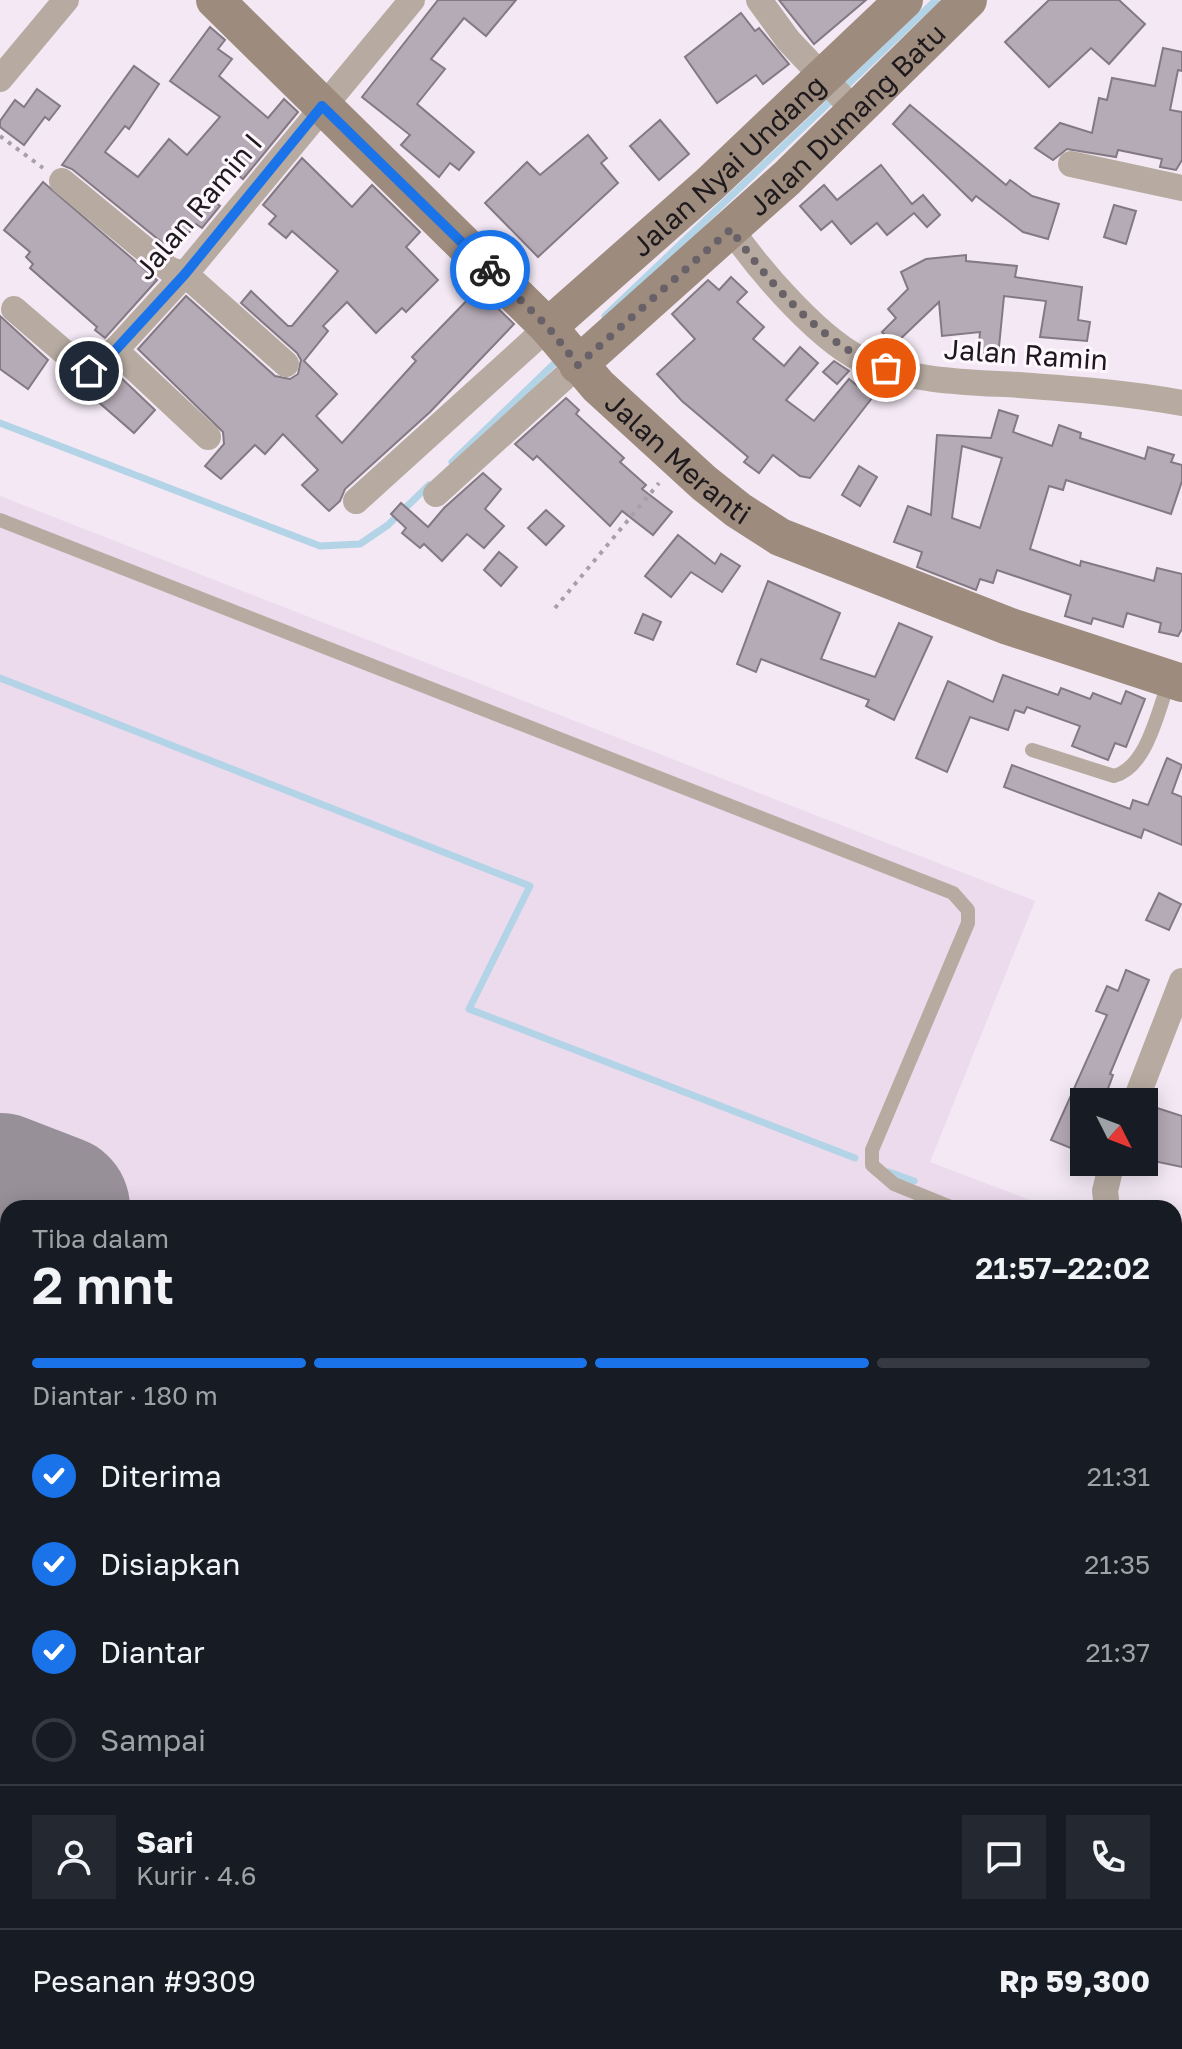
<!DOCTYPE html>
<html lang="id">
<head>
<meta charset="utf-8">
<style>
	body { margin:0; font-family:"Golos Text",sans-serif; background:#242831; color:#f1f3f6; height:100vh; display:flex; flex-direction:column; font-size:30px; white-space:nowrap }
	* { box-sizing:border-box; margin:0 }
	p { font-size:26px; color:#9ea1a6 }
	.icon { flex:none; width:44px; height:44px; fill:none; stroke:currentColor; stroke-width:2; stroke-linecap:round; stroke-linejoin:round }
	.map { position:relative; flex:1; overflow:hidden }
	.panel { position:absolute; left:0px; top:1200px; width:1182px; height:850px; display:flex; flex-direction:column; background:#171b24; border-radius:24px 24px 0 0; box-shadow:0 4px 20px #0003 }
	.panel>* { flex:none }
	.needle { width:52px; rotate:132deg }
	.buttons { position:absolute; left:1070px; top:1088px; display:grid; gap:16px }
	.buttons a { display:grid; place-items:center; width:88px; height:88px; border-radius:0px; background:#171b24; box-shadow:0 4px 20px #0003; font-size:40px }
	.pin { position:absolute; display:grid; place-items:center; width:68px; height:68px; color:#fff; margin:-34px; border:4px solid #fff; border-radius:50%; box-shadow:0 2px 8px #0007 }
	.courier { position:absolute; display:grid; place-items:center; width:80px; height:80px; margin:-40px; border:6px solid #1a73e8; border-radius:50%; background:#fff; color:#222; box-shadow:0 2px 10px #0007 }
	.overview em { font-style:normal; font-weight:600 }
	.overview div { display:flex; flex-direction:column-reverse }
	.overview { display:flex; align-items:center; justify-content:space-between; height:136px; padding:0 32px }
	h1 { font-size:52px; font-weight:600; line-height:60px }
	.bar { display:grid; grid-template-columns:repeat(4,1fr); gap:12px 8px; align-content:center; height:96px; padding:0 32px }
	.bar i { height:10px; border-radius:6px; background:#363941 }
	.bar .on { background:#1a73e8 }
	.bar p { grid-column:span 4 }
	.line { display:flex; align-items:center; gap:20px; padding:0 32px; border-top:2px solid #363941 }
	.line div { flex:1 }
	.round { display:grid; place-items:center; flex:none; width:84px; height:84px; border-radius:0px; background:#242831 }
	ol { padding:0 32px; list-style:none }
	li { display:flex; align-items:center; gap:24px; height:88px }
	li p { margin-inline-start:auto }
	li .icon { padding:8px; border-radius:50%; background:#1a73e8; color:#fff; stroke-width:4 }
	li:last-child { color:#9ea1a6 }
	li i { width:44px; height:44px; border:4px solid #363941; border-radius:50% }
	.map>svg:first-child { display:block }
	.built { fill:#ecdbed }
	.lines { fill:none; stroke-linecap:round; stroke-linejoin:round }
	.stream { stroke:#b3d3e7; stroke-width:7 }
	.runway { stroke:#989099; stroke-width:146 }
	.building { fill:#b5abb6; stroke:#837983; stroke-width:2; fill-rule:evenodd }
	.path { stroke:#a89fa8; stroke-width:4; stroke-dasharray:4 6; stroke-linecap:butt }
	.lane { stroke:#b7aba1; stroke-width:14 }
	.street { stroke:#b7aba1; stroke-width:26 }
	.secondary { stroke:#9d8b7d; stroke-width:38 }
	.done { stroke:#686168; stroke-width:8; stroke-dasharray:0 14.4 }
	.route { stroke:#1a73e8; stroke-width:10 }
	.labels { text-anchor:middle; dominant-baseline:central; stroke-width:6; stroke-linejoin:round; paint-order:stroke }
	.street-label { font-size:28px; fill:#1d191d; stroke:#fef7fe }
</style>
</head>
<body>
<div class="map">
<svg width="1182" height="2049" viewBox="0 0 1182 2049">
	<rect width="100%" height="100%" fill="#f3e8f4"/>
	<path class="built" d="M0,496L1035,901L930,1162L1051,1208H8V2042H1174V1255L1182,1258V2049H0Z"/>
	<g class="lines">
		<g class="stream">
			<path d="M842,90L936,0"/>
			<path d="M605,316L834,98"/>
			<path d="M0,423L320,546L360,544L388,525L429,485"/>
			<path d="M452,462L561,357"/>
			<path d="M0,678L530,886L469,1009L855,1158"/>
			<path d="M889,1172L914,1181"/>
		</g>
		<g class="runway">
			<path d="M0,1186L57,1208"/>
			<path d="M1174,1634L1182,1637"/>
		</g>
	</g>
	<g class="building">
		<path d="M438,0H516L486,36L464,18L431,59L445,69L417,104L474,152L459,170L450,163L439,177L401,145L410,135L362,97Z"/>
		<path d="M779,0H866L814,44Z"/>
		<path d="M1049,0H1119L1145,24L1109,64L1091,48L1049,87L1005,42Z"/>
		<path d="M741,13L755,31L759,28L789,64L763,84L756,75L717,103L685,57Z"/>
		<path d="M210,27L225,40L218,49L232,59L219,76L268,118L284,99L298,112L243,179L226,166L204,193L220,206L202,228L196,224L179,245L169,237L164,244L72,169L62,165L134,66L159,84L129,129L125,126L105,152L138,177L169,139L187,155L220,117L170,81Z"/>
		<path d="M1163,48L1182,52V71L1178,70L1170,110L1182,112V160L1176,170L1160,167L1162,159L1118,150L1116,157L1067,149L1053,160L1035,148L1060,123L1092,133L1099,98L1107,100L1112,78L1155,86Z"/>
		<path d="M37,89L60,106L49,120L45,117L24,145L0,127V121L15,100L24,107Z"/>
		<path d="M910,105L1006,185L1010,180L1032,196L1059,204L1048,239L1023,232L976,196L972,201L893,124Z"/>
		<path d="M660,120L689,154L659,180L630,146Z"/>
		<path d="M588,135L607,158L601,163L618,183L538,257L485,203L527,162L540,175Z"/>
		<path d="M302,158L352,207L372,185L420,232L406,247L438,280L406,312L402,308L376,333L347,302L323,326L328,331L304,361L337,394L316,416L342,443L416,361L412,357L478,289L514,324L430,412L345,489L340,501L329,511L302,485L318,470L283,434L265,454L255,445L221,479L205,466L224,444L223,432L138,349L186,296L275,376L290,379L298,374L301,360L297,353L241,303L251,291L288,326H292L338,271L292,231L286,238L269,224L276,216L263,205Z"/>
		<path d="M881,165L912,204L923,195L940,215L927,227L914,213L887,235L877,223L851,244L832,221L821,230L800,206L824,185L837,200Z"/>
		<path d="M43,182L157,280L105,338L95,330L97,327L30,268L33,264L26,257L30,252L4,230Z"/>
		<path d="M1114,205L1136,211L1126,244L1104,237Z"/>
		<path d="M966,255V261L1017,266L1015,277L1082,287L1078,320L1090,322L1087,341L1040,337L1046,301L1004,296L998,357L978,355L980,332L942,336L939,302L894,345L882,332L896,318L888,309L908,289L901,272L926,259Z"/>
		<path d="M731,277L747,292L737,302L764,327L753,339L784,366L800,347L818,363L786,400L814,421L849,379L872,398L810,478L800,476L773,455L759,473L744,462L748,457L682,401L657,374L695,339L672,314L708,280L719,290Z"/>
		<path d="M0,316L48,360L28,389L0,369Z"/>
		<path d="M834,361L849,371L837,384L823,372Z"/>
		<path d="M116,373L155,410L134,433L87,392Z"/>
		<path d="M566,398L579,410L576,414L624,458L620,462L646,485L642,489L672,512L653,535L622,511L610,526L537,456L533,460L515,444Z"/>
		<path d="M999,410L1018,416L1013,432L1052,446L1059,425L1081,433L1080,438L1145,459L1148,447L1174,455L1171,462L1182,465V481L1171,514L1066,480L1063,490L1049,486L1030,549L1080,566L1081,561L1154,581L1157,568L1182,574V629L1178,636L1159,632L1161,623L1127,613L1123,627L1093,618L1091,624L1065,616L1071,595L997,570L993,583L980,579L976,590L917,567L922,552L894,542L908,506L931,515L937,435L991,438ZM962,446L1002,458L980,528L952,518Z"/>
		<path d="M859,466L877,477L860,506L842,495Z"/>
		<path d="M483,473L501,489L485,509L504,526L484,548L467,534L442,561L424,544L420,548L402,533L406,528L391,514L401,503L428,527L444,508Z"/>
		<path d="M546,510L564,526L546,545L528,528Z"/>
		<path d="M678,535L715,564L721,554L740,566L722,592L691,572L671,597L645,576Z"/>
		<path d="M499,552L517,567L501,586L484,570Z"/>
		<path d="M768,581L840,613L821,659L875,677L899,623L932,637L894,720L866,706L869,700L782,667L761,659L756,672L737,664Z"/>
		<path d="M643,614L661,622L653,640L635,633Z"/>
		<path d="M1003,675L1058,695L1061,688L1090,699L1093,693L1121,704L1126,691L1145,699L1126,747L1115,743L1108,760L1072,746L1080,726L1027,707L1024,713L1015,710L1008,730L970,717L947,772L916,758L948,681L993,702Z"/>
		<path d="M1167,758L1182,765L1172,793L1182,797V845L1144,829L1141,838L1004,787L1012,765L1130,809L1133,800L1148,805Z"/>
		<path d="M1159,893L1181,904L1169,930L1146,920Z"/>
		<path d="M1126,970L1149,980L1110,1074L1113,1075L1103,1102H1084V1137L1078,1151L1051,1140L1107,1015L1096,1011L1107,986L1118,991Z"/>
		<path d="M1154,1107L1182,1116V1167L1144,1159V1138Z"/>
	</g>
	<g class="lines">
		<g class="path">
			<path d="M0,136L43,168"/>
			<path d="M555,608L659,483"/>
		</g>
		<g class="lane">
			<path d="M0,520L953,893L968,910V923L872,1150V1165L894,1184L953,1208"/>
			<path d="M1032,750L1114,776C1148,767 1158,709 1170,679"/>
			<path d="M1174,1297L1182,1300"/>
			<path d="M1174,1362L1182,1342"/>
		</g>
		<g class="street">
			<path d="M759,0L788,40L855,111"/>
			<path d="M0,79L66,0"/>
			<path d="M1071,164L1182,188"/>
			<path d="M62,181L170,270L185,274L286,364"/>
			<path d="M731,229C759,270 823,345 869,363C917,382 968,382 1019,385C1074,389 1128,393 1182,403"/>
			<path d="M14,309L85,370L99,368L185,274L412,0"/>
			<path d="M115,350L208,437"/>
			<path d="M436,494L578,365"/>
			<path d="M356,501L548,327"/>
			<path d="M1135,1102L1182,981"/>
			<path d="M1107,1208L1105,1191L1112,1162"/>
			<path d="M1174,1250L1182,1254"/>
		</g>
		<g class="secondary">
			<path id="s1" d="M215,0L548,327L598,386L704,483L738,510L780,537L1008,626L1182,683"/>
			<path id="s2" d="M548,327L710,184L904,0"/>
			<path id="s3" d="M578,365L787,178L968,0"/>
		</g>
	</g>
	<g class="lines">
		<path class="done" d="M490,270L548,327L578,365L731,229C766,280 826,349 886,368"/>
		<path class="route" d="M89,371L99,368L185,274L322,106L490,270"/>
	</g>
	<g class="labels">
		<g class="street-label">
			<text stroke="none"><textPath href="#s3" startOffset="364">Jalan Dumang Batu</textPath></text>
			<text stroke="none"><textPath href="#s2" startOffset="242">Jalan Nyai Undang</textPath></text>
			<text transform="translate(198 206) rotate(-50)">Jalan Ramin I</text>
			<text transform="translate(1026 354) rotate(4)">Jalan Ramin</text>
			<text stroke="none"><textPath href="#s1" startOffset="652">Jalan Meranti</textPath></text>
		</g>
	</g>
</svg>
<div class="buttons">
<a><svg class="needle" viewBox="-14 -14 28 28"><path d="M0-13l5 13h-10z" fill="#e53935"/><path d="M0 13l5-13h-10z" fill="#9ea1a6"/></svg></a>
</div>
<div class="pin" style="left:886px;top:368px;background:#ea580c"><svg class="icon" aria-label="bag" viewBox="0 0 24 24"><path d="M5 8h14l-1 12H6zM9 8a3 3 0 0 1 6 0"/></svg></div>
<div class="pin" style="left:89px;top:371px;background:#1f2937"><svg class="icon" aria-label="home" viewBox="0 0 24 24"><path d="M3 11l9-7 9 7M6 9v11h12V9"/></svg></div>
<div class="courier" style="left:490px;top:270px"><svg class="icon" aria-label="bike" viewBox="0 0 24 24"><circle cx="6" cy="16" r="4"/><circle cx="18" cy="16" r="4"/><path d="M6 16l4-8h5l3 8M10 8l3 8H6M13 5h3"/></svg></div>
<section class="panel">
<div class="overview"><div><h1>2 mnt</h1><p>Tiba dalam</p></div><em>21:57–22:02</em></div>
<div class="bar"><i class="on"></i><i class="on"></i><i class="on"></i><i></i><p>Diantar · 180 m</p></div>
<ol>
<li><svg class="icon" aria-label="check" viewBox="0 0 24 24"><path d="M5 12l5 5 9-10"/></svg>Diterima<p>21:31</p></li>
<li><svg class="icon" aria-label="check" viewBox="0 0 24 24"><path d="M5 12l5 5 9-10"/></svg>Disiapkan<p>21:35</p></li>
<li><svg class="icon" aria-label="check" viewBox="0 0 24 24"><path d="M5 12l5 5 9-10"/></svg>Diantar<p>21:37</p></li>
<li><i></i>Sampai</li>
</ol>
<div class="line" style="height:144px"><a class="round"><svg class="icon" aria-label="person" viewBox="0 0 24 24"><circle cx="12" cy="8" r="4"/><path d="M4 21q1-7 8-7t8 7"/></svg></a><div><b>Sari</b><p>Kurir · 4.6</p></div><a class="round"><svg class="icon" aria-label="chat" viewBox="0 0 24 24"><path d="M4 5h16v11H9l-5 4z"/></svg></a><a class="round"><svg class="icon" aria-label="phone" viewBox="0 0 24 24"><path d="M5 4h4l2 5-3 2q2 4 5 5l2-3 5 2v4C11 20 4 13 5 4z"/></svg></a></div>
<div class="line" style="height:104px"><div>Pesanan #9309</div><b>Rp 59,300</b></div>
</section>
</div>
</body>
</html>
